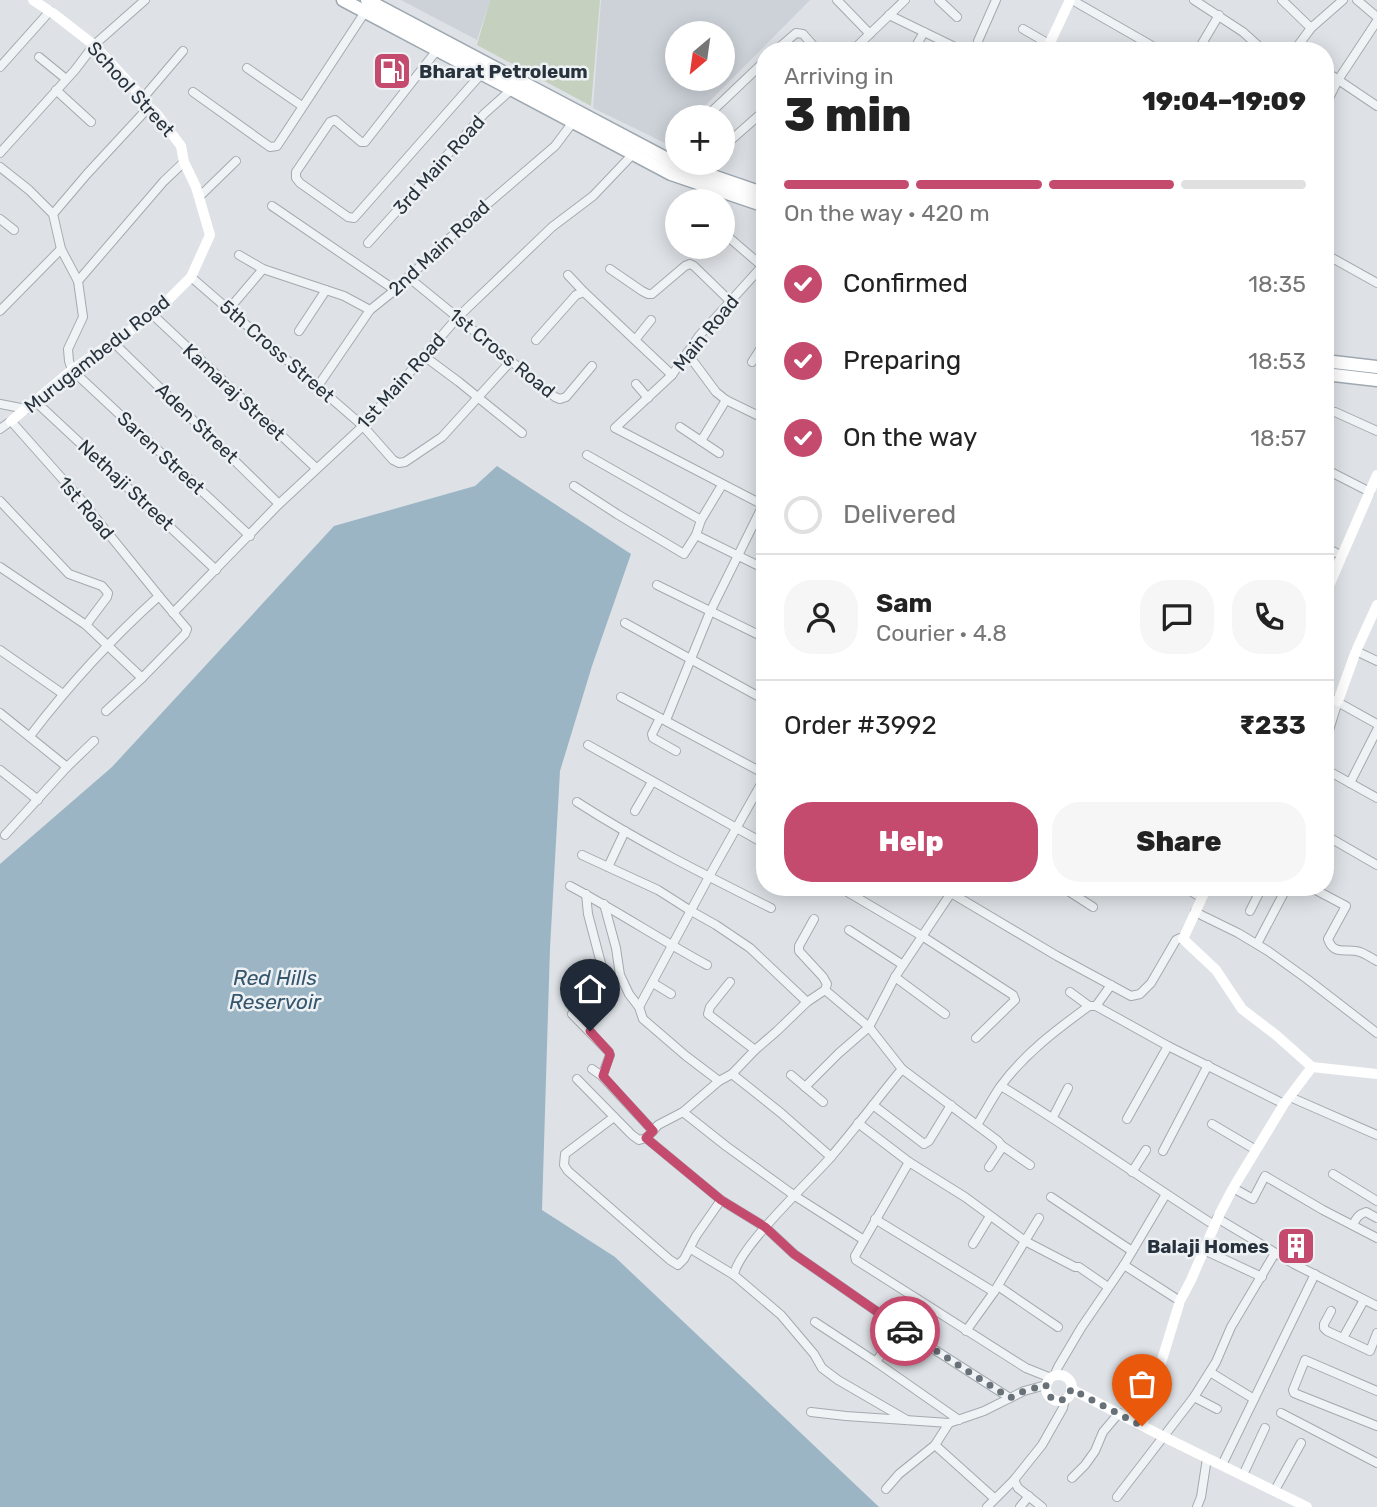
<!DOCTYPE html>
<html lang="en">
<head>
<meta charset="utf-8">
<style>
	body { margin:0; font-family:Rubik,sans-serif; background:#f6f6f6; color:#222; height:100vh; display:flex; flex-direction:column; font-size:26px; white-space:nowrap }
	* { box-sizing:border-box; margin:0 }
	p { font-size:23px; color:#767676 }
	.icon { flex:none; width:38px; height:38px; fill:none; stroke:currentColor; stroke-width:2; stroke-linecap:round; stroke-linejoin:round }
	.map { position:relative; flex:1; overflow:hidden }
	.panel { position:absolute; left:756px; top:42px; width:578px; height:854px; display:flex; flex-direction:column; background:#fff; border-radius:28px; box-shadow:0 4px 18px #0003 }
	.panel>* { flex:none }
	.needle { width:46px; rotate:209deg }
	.fabs { position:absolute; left:665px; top:21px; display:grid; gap:14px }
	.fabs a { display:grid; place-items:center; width:70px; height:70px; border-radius:50%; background:#fff; box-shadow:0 4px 18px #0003; font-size:35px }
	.pin { position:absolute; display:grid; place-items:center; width:60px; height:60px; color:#fff; margin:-72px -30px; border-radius:50% 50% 50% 0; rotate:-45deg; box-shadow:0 0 7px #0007 }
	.pin .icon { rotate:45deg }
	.courier { position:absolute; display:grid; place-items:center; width:70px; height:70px; margin:-35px; border:5px solid #c44a6e; border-radius:50%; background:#fff; color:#222; box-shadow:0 2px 9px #0007 }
	.head em { font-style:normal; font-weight:800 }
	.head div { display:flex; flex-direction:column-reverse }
	.head { display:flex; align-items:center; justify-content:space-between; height:119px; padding:0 28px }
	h1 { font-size:46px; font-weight:800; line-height:52px }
	.bar { display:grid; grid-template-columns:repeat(4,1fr); gap:10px 7px; align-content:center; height:84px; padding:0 28px }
	.bar i { height:9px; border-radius:5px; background:#e0e0e0 }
	.bar .selected { background:#c44a6e }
	.bar p { grid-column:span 4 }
	.line { display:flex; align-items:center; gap:18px; padding:0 28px; border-top:2px solid #e0e0e0 }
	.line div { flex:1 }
	.round { display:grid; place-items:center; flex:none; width:74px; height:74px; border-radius:28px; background:#f6f6f6 }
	ol { padding:0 28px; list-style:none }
	li { display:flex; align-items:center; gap:21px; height:77px }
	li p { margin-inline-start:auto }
	li .icon { padding:7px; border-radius:50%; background:#c44a6e; color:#fff; stroke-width:4 }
	li:last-child { color:#767676 }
	li i { width:38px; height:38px; border:4px solid #e0e0e0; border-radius:50% }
	.cta { display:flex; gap:14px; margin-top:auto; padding:14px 28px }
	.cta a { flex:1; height:80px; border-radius:28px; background:#c44a6e; color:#fff; font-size:28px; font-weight:800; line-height:80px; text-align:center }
	.cta a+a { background:#f6f6f6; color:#222 }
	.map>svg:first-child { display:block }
	.built { fill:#ccd2d8; fill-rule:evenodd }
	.green { fill:#c6d0bf }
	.water { fill:#9bb5c4 }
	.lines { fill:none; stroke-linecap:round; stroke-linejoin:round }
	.street-casing { stroke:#a4aab0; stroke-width:10 }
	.primary-casing { stroke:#9ea8b1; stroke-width:15 }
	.street { stroke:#f0f3f5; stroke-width:8 }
	.secondary { stroke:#fff; stroke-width:10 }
	.primary { stroke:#fff; stroke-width:12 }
	.done { stroke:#687078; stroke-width:7; stroke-dasharray:0 12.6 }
	.route { stroke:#c44a6e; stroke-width:9 }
	.labels { text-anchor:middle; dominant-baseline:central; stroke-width:5; stroke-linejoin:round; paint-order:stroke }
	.poi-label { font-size:19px; font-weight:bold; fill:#28323c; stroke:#edf1f4; text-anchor:start }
	.street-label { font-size:19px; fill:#28323c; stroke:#edf1f4 }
	.water-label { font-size:21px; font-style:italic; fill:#35566d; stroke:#edf1f4 }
</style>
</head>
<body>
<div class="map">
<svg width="1377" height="1507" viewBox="0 0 1377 1507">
	<rect width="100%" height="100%" fill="#dee2e6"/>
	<g class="built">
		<path d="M401,0H490L477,40Z"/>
		<path d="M601,0H810L694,117H677V134L667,144L593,108ZM677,33H723V79H677Z"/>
	</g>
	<path class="green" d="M490,0H600L591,106L477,45Z"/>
	<path class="water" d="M497,466L631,554L592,666L560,771L550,948L542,1210L615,1257L879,1507H0V864L112,767L334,526L475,486Z"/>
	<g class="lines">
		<defs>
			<g id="street">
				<path d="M837,0L870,34"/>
				<path d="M939,0L957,17"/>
				<path d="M1072,0L1161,51"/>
				<path d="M1194,0L1243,32L1264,51"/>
				<path d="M1282,0L1311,28"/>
				<path d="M1357,0L1377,17"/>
				<path d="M889,15L957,48"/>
				<path d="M1023,29L1061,51"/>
				<path d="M978,41L996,0"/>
				<path d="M1200,47L1219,15"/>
				<path d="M437,50L365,142H361L335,120L330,122L296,172V178L300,183L348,217L354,218L482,73"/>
				<path d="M775,51L796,33L803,34L818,51"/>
				<path d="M852,51L905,0"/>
				<path d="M913,51L924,32"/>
				<path d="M1294,51L1311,28L1343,0"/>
				<path d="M39,57L66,79"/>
				<path d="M0,67L50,11"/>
				<path d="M247,68L302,106"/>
				<path d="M1325,71L1377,106"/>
				<path d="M56,90L91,122"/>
				<path d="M193,92L270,147L277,146L365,12"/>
				<path d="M143,98L183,51"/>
				<path d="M1325,106L1338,80L1377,21"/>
				<path d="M706,117L765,61"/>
				<path d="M723,147L765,110"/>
				<path d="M0,153L75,70L94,45L145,0"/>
				<path d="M666,164L677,146"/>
				<path d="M0,167L29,190L53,214L61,249L78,281L83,317L68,349L69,361L72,370L250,536"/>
				<path d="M199,197L236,161"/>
				<path d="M272,206L395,290"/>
				<path d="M53,214L87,174L149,107"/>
				<path d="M0,219L14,230"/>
				<path d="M726,235L762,266"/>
				<path d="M368,243L484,114L512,89"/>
				<path d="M1325,254L1377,283"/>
				<path d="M239,255L263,269L344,296L370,310"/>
				<path d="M765,263L699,336L672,375L615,428L765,506"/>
				<path d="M610,269L642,291L648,294H652L685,266L690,264L694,266L731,302"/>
				<path d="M191,277L363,426L393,460L399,463L405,462L442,437L510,362"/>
				<path d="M408,277L555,397L560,399L566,397L592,366"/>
				<path d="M78,281L164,181L184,162"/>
				<path d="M584,292L672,375"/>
				<path d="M229,309L263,269"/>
				<path d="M0,311L61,249"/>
				<path d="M153,315L316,468"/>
				<path d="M299,331L326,290"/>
				<path d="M536,340L576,295L584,292L568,275"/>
				<path d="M635,340L651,320"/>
				<path d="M114,343L279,504"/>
				<path d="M687,353L716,392L726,400L765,419"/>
				<path d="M424,356L459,382L522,433"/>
				<path d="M752,362L765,342"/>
				<path d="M636,384L648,398"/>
				<path d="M318,386L370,310L395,290L470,219L555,146L573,122"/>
				<path d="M35,401L216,570"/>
				<path d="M0,404L26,409"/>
				<path d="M1335,412L1377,431"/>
				<path d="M680,427L719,453"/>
				<path d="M0,429L11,421L82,501L159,596"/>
				<path d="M701,441L726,400"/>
				<path d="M587,455L701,520"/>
				<path d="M1325,469L1370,492"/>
				<path d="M574,486L617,514L684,554L696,535L701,520L722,485"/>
				<path d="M0,501L69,574L102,586L108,593L107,597L86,625"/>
				<path d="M696,535L765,569"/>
				<path d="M1325,547L1342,556"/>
				<path d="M0,567L86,625L142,678L185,634L187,629L159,596C111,639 69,685 30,736"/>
				<path d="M657,585L765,638"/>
				<path d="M173,613L279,504L363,426L458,317L552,227L593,196L633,154"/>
				<path d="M625,623L765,700"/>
				<path d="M0,650L63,694"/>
				<path d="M1356,651L1377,661"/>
				<path d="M1325,695L1377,724"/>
				<path d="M621,697L765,774"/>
				<path d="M106,711L142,678"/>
				<path d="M0,713L67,767L94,741"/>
				<path d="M660,718L652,734L653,738L676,751"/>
				<path d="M666,720L710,612L765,501"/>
				<path d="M1325,743L1338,701"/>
				<path d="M588,745L765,844"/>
				<path d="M1325,769L1377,798"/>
				<path d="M0,770L38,800"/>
				<path d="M1350,783L1377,730"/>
				<path d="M577,802C639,842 705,875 771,908"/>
				<path d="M635,811L652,782"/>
				<path d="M5,835L67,767"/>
				<path d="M1325,835L1377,865"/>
				<path d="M582,855L658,890L691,911L716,925L750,948L807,1002"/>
				<path d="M608,867L625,831"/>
				<path d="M570,886C617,911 661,940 707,965"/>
				<path d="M839,887L922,936L1013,995L1015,1000L1013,1002L976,1038"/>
				<path d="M1062,887L1093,907"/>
				<path d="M1184,887L1202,898"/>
				<path d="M1310,887L1346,906L1328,939C1334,957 1347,947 1360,952C1366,954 1371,958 1377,961"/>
				<path d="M951,893L1057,956L1131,996L1140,994L1151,983L1176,940L1180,938L1183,939"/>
				<path d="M586,894L588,914L603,971L591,981"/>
				<path d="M604,904L616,948L620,975L629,994L639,1007L643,1019L686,1056L719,1081"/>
				<path d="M1250,911L1262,887"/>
				<path d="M1195,912L1238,933L1268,951L1307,979L1377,1033"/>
				<path d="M849,930L903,965"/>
				<path d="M1257,944L1287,887"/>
				<path d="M895,977L945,1014"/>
				<path d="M730,982L710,1007L708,1014L755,1050"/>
				<path d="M653,983L671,994"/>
				<path d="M1070,992L1089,1006H1096L1168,1046L1284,1104"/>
				<path d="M1096,1006L1111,985"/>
				<path d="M639,1007L711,873L765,777"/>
				<path d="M572,1014L609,1052L610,1055L602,1076"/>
				<path d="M592,1069L602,1076L653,1131L658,1125L683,1112L719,1081L732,1074L755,1050L777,1031L807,1002L825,990"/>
				<path d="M902,1069L998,1141L1001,1145V1149L989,1167"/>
				<path d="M732,1074L781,1113L831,1157"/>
				<path d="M791,1075L823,1102"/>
				<path d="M577,1079L632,1135L639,1140L646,1138"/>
				<path d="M1001,1086C1074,1130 1143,1180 1214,1225"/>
				<path d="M805,1087L839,1053L869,1027L825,990L827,984L823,977L799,951V946L814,919"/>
				<path d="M1290,1097L1377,1135"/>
				<path d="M873,1105L924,1144L929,1141L951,1105"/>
				<path d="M683,1112L726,1146L795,1196L864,1240"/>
				<path d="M614,1117L565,1154L564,1165L568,1171L670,1260L678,1265L684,1259L696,1236L721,1200"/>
				<path d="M1053,1117L1068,1088"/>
				<path d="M1127,1119L1168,1046"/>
				<path d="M858,1123L909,1162L965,1197L1025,1241L1075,1267H1079L1108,1287"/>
				<path d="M1212,1124L1256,1150"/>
				<path d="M977,1125C985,1112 992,1099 1000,1087C1024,1054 1056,1030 1089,1006"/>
				<path d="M653,1131L646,1138L721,1200L765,1227L794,1254L899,1327L1010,1398"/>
				<path d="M1001,1145L1030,1165"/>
				<path d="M1163,1151L1208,1065"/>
				<path d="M909,1162L855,1256L856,1260L1026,1368L1051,1378"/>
				<path d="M1132,1172L1146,1150"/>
				<path d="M1333,1174L1377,1201"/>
				<path d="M1233,1188L1253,1199L1265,1176L1323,1210L1377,1238"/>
				<path d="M1051,1197L1132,1251"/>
				<path d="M1217,1218L1294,1264L1377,1306"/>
				<path d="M875,1219L994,1292L1039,1218"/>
				<path d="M1353,1225C1356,1218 1359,1214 1366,1212L1377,1218"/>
				<path d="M973,1244L990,1216"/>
				<path d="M691,1249L734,1275"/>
				<path d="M1204,1250L1262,1277"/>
				<path d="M1124,1265L1180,1301"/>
				<path d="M998,1286L1058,1327"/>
				<path d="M1331,1311L1324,1324V1328L1327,1331L1370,1351L1377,1333"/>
				<path d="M815,1322L876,1362L959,1420"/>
				<path d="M966,1331L994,1292"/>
				<path d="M1343,1338L1364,1300"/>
				<path d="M876,1362L917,1299"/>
				<path d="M1210,1372L1254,1399"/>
				<path d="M1054,1376L1058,1367L1081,1328L1124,1265L1166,1194"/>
				<path d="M1377,1391L1305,1360L1293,1390L1294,1393L1377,1426"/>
				<path d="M1194,1397L1217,1409"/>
				<path d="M811,1412L846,1416L949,1423L984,1411L1024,1391L1046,1385"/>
				<path d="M1281,1413L1377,1463"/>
				<path d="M907,1420L838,1380L822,1368L814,1354L781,1315L734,1275C738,1248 809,1182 830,1158C855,1129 878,1098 902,1069L869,1027L895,977L955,887"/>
				<path d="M935,1445L994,1498"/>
				<path d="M1222,1465L1315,1274"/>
				<path d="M1243,1475L1265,1428"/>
				<path d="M1072,1478L1085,1465L1095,1451L1103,1432L1119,1413"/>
				<path d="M1014,1480L1018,1488L1042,1507"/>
				<path d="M886,1489L899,1474L935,1445L949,1423"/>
				<path d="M1275,1490L1301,1443"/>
				<path d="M1117,1497L1194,1397L1216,1362L1231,1327L1275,1253"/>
				<path d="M987,1507L1014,1480L1042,1445L1063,1408L1065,1399"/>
				<path d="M1020,1507L1029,1496"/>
				<path d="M1197,1507L1201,1497L1207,1458"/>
			</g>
			<g id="primary">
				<path d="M343,0L671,174L765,206"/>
				<path d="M367,0L675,163L765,194"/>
				<path d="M1325,361L1377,367"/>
				<path d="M1325,374L1377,380"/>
			</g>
		</defs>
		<use href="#street" class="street-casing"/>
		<use href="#primary" class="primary-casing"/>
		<use href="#street" class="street"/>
		<g class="secondary">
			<path d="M1046,51L1070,0"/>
			<path d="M11,421L72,370L153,315L191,277L210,235L196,187L184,162L181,146L156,113L149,107L143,98L94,45L54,14L33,0"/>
			<path d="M1325,595L1377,475"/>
			<path d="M1338,701L1356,651L1377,605"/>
			<path d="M1207,887L1183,939L1216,970L1242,1009L1276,1035L1312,1067L1377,1074"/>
			<circle cx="1059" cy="1388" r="13"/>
			<path d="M1071,1389L1162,1436L1307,1507"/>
			<path d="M1142,1425L1180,1301L1191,1280L1220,1213L1233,1188L1284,1104L1312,1067"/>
		</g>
		<use href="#primary" class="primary"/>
	</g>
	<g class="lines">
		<path class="done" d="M905,1331L1010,1398L1024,1391L1046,1385C1047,1403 1065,1407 1071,1389L1142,1426"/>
		<path class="route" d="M590,1031L609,1052L610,1055L603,1076L653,1131L646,1138L721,1200L765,1227L794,1254L905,1331"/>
	</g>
	<defs>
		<symbol id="fuel-square" viewBox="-11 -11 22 22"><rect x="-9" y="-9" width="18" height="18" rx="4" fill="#c44a6e" stroke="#edf1f4"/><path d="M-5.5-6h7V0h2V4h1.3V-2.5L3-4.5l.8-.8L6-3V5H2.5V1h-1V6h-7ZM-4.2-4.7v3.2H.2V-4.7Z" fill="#fff"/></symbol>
		<symbol id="building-square" viewBox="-11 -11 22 22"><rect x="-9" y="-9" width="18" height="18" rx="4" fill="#c44a6e" stroke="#edf1f4"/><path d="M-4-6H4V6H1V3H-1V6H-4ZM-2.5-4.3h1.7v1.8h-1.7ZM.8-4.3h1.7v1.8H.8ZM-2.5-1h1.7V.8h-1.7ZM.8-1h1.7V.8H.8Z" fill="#fff"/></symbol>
	</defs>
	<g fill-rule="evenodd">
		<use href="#fuel-square" x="370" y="49" width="44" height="44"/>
		<use href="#building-square" x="1274" y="1224" width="44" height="44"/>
	</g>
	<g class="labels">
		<g class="poi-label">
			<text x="419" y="71">Bharat Petroleum</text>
			<text x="1269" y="1246" text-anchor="end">Balaji Homes</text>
		</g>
		<g class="street-label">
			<text transform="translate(131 89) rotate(48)">School Street</text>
			<text transform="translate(439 165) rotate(-48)">3rd Main Road</text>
			<text transform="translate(439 248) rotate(-43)">2nd Main Road</text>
			<text transform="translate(706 333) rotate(-51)">Main Road</text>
			<text transform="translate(277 351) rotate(41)">5th Cross Street</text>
			<text transform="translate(502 353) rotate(39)">1st Cross Road</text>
			<text transform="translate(97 354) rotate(-38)">Murugambedu Road</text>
			<text transform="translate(401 381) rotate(-48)">1st Main Road</text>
			<text transform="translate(234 392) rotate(43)">Kamaraj Street</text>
			<text transform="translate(197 423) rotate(44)">Aden Street</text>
			<text transform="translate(161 453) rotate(43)">Saren Street</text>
			<text transform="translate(126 485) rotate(43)">Nethaji Street</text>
			<text transform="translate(86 508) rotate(50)">1st Road</text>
		</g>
		<g class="water-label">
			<text x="275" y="977">Red Hills<tspan x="275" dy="24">Reservoir</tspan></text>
		</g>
	</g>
</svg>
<div class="fabs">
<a><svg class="needle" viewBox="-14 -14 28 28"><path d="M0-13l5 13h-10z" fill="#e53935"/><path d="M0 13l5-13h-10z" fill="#767676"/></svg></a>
<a>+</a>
<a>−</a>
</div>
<div class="pin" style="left:1142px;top:1426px;background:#ea580c"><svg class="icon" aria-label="bag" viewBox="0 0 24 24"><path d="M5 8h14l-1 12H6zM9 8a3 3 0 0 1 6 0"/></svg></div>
<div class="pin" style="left:590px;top:1031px;background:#1f2937"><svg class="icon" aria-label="home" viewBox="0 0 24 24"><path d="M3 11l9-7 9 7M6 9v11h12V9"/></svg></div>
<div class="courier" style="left:905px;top:1331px"><svg class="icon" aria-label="car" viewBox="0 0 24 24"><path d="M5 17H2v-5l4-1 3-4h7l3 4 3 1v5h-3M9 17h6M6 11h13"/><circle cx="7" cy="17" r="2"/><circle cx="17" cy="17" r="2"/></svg></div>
<section class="panel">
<div class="head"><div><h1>3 min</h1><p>Arriving in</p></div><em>19:04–19:09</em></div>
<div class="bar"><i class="selected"></i><i class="selected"></i><i class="selected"></i><i></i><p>On the way · 420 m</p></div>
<ol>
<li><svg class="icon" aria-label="check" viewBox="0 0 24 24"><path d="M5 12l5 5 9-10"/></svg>Confirmed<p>18:35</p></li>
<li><svg class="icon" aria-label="check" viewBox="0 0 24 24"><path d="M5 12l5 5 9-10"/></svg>Preparing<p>18:53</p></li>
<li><svg class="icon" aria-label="check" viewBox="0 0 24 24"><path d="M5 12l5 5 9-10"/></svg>On the way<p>18:57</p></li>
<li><i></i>Delivered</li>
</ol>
<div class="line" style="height:126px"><a class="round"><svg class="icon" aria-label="person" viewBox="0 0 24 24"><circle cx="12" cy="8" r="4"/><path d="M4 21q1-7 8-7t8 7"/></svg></a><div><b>Sam</b><p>Courier · 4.8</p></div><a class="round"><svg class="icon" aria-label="chat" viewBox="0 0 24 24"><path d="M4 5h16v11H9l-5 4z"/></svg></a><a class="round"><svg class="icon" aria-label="phone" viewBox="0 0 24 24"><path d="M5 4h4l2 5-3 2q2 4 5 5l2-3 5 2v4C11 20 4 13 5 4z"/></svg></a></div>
<div class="line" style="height:91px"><div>Order #3992</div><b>₹233</b></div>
<div class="cta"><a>Help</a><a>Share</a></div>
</section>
</div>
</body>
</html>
